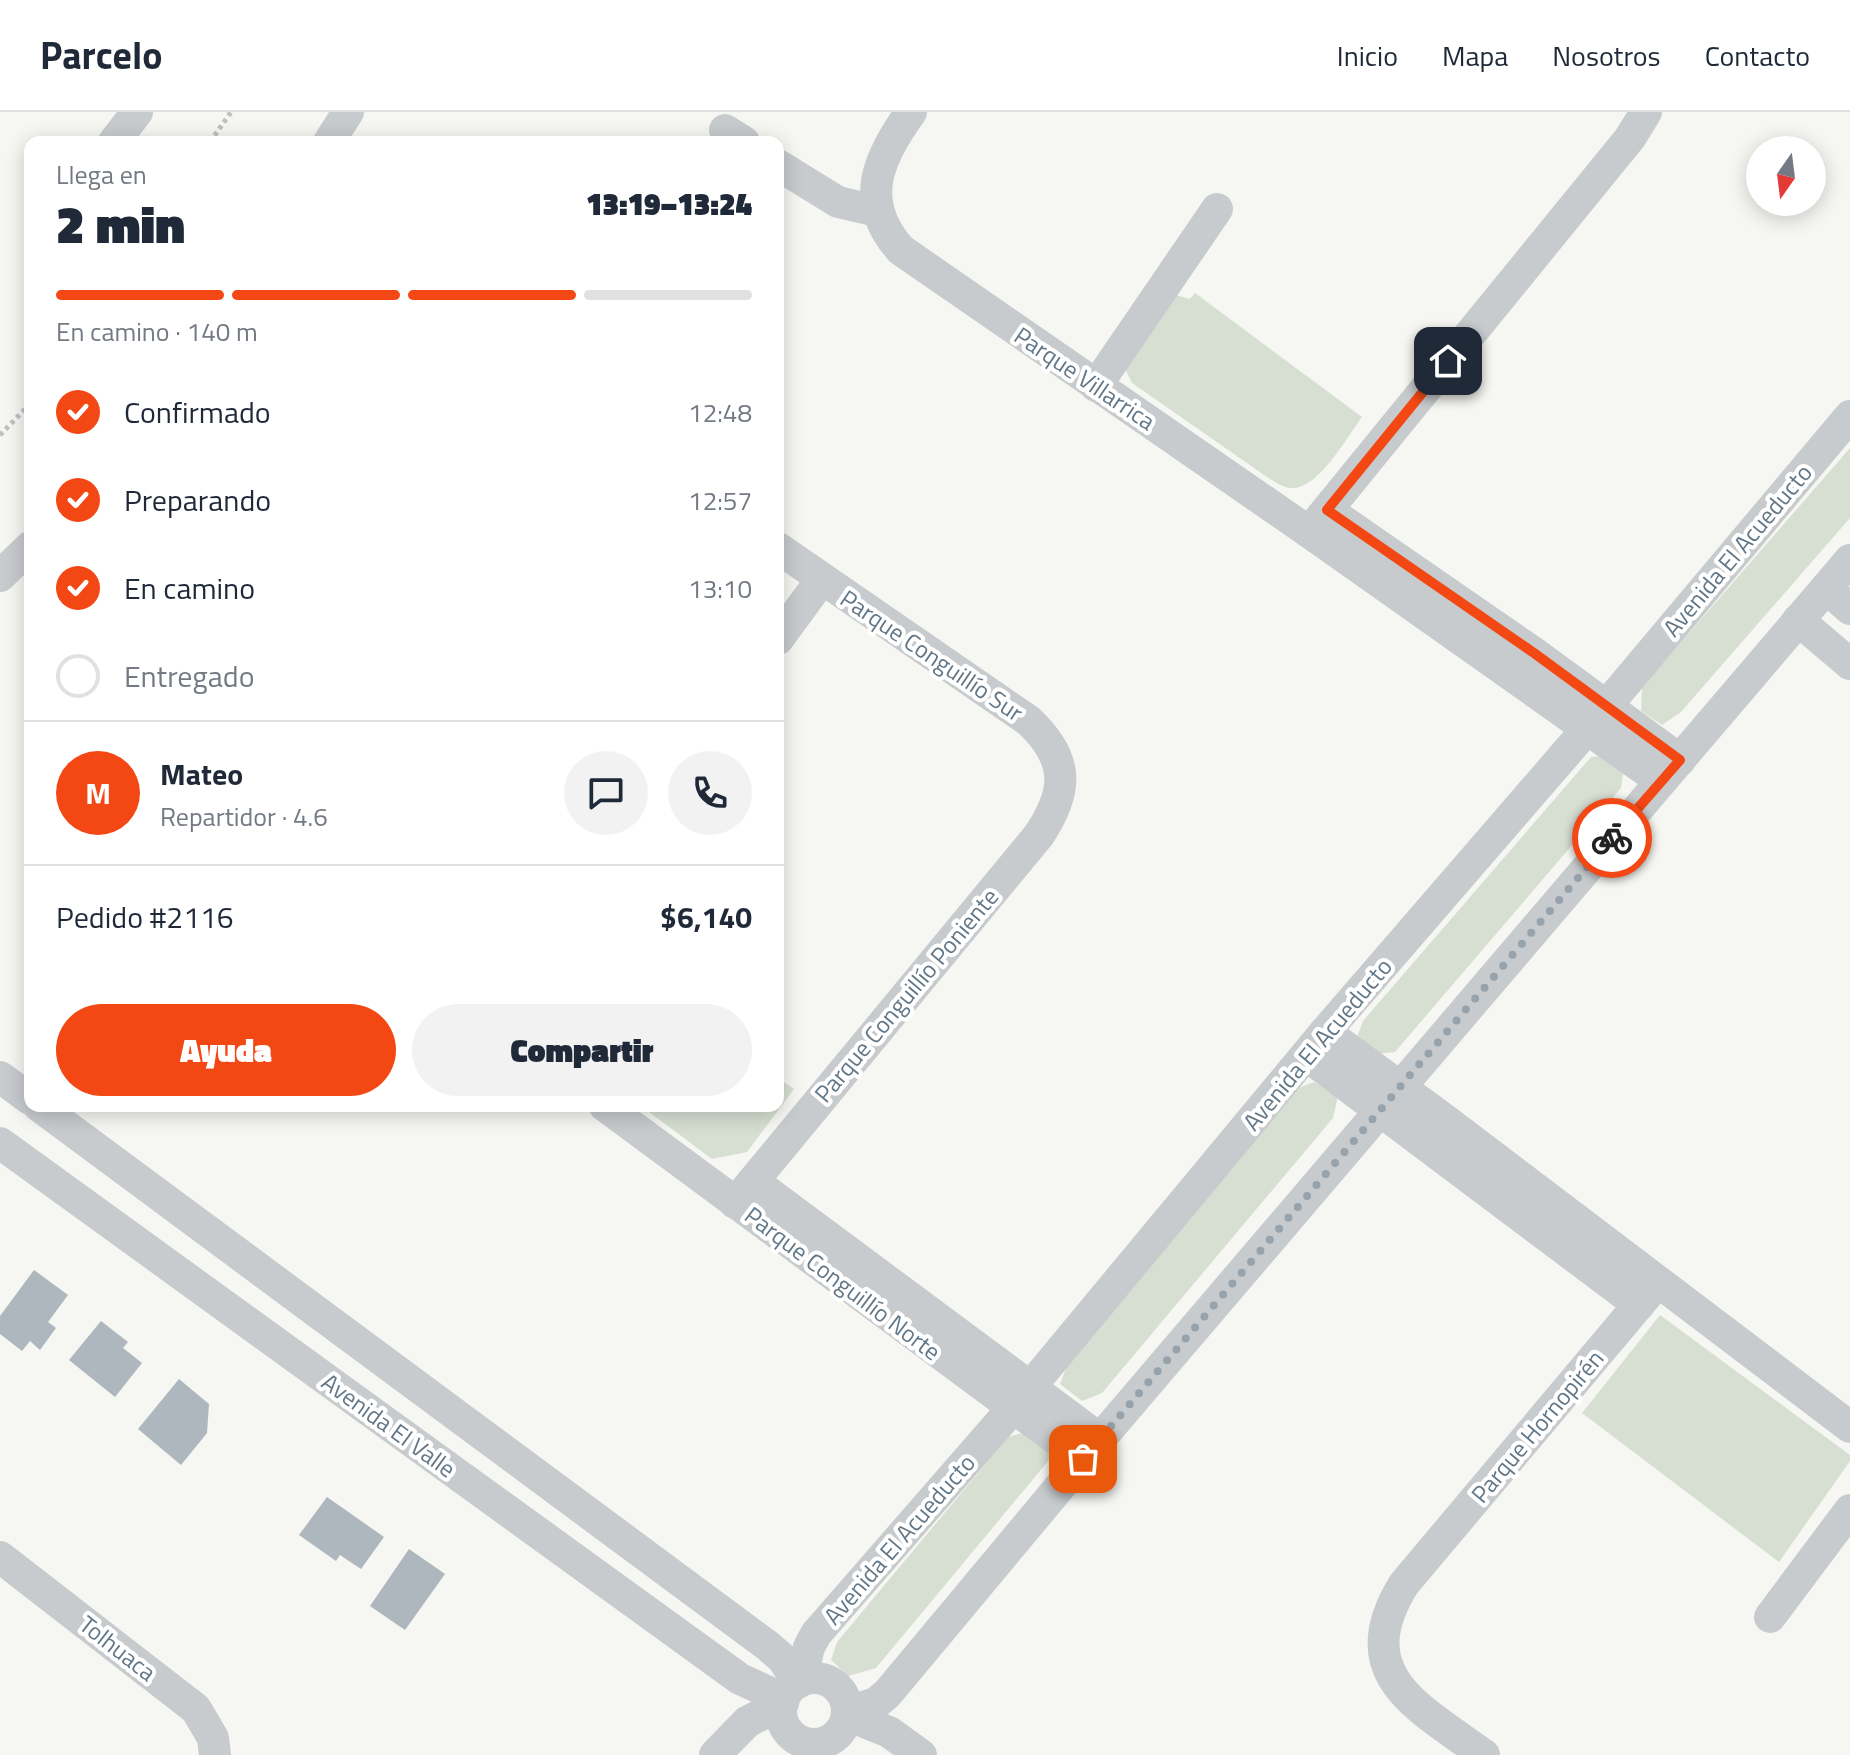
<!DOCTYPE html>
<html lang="es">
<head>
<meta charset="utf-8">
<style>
	body { margin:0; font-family:"Titillium Web",sans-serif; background:#f2f2f3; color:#1f2937; height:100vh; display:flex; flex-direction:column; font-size:30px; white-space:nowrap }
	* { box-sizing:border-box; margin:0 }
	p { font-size:26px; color:#747a83 }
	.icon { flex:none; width:44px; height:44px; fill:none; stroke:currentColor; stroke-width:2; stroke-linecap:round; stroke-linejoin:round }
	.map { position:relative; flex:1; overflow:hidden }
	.side { position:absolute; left:24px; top:24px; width:760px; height:976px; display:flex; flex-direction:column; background:#fff; border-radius:16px; box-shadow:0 4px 20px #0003 }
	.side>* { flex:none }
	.needle { width:52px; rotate:194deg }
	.tools { position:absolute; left:1746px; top:24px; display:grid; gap:16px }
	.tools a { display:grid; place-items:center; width:80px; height:80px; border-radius:50%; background:#fff; box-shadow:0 4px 20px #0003; font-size:40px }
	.pin { position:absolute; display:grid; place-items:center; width:68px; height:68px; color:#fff; margin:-34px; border-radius:16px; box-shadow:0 4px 12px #0006 }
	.courier { position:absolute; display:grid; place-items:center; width:80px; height:80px; margin:-40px; border:6px solid #f44814; border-radius:50%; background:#fff; color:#222; box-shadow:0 2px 10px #0007 }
	.head em { font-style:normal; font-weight:800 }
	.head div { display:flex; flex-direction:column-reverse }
	.head { display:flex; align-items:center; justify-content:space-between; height:136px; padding:0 32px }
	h1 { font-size:52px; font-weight:800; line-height:60px }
	.bar { display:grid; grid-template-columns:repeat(4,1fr); gap:12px 8px; align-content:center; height:96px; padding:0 32px }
	.bar i { height:10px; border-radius:6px; background:#e0e1e3 }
	.bar .active { background:#f44814 }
	.bar p { grid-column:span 4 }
	.line { display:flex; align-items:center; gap:20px; padding:0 32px; border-top:2px solid #e0e1e3 }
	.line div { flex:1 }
	.round { display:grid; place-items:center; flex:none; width:84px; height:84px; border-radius:42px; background:#f2f2f3 }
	ol { padding:0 32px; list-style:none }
	li { display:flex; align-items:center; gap:24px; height:88px }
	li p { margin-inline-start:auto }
	li .icon { padding:8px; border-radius:50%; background:#f44814; color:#fff; stroke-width:4 }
	li:last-child { color:#747a83 }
	li i { width:44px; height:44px; border:4px solid #e0e1e3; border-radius:50% }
	.button { display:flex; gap:16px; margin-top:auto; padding:16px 32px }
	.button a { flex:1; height:92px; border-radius:48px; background:#f44814; color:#fff; font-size:32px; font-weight:800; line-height:92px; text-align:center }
	.button a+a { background:#f2f2f3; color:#1f2937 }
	header { display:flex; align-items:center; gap:48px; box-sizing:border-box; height:112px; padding:0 40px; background:#fff; border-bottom:2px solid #e0e1e3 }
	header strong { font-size:38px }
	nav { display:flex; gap:44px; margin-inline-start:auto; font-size:28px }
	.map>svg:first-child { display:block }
	.green { fill:#d7dfd3 }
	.building { fill:#aeb7bd }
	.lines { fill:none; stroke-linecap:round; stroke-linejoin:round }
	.path { stroke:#bec1c3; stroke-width:5; stroke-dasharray:4 4; stroke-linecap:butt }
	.minor { stroke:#c8cbce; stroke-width:32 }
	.done { stroke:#96a3ac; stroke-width:8; stroke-dasharray:0 14.4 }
	.route { stroke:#f44814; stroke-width:10 }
	.labels { text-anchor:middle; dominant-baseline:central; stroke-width:8; stroke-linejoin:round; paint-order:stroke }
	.street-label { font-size:24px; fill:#627787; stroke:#fff }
</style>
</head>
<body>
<header>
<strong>Parcelo</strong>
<nav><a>Inicio</a><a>Mapa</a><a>Nosotros</a><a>Contacto</a></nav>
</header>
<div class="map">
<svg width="1850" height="1643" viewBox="0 0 1850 1643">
	<rect width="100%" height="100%" fill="#f6f6f2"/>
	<g class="green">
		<path d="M1195,181L1362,305C1347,325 1318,378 1291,376C1282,376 1274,369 1267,365L1132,271L1125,257L1172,182L1190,187Z"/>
		<path d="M1850,336V406L1681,600L1662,613L1641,599L1642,575Z"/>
		<path d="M1610,643L1624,656L1621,676L1395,940L1377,942L1357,925L1363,909L1591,645Z"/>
		<path d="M778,966L794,977L747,1040L712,1047L641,994H778Z"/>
		<path d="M1314,970L1338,984L1333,1006L1102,1281L1082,1289L1060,1272L1068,1251L1294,978Z"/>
		<path d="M1660,1203L1850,1343V1349L1779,1450L1582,1301Z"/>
		<path d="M1030,1319L1050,1333L1049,1348L876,1556L848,1564L831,1548L837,1530L1008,1325Z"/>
	</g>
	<g class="building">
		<path d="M34,1158L68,1183L48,1210L56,1216L40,1238L30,1229L22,1239L0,1222V1204Z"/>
		<path d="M101,1209L128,1230L123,1236L142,1251L115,1285L69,1248Z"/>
		<path d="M179,1267L209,1292L207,1321L181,1353L138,1317Z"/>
		<path d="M327,1385L384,1425L361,1457L340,1443L336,1449L299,1423Z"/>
		<path d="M409,1437L445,1462L405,1518L370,1494Z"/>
	</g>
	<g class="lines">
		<g class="path">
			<path d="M210,30L231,0"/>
			<path d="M0,323L30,292"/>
		</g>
		<g class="minor">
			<path d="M911,0C877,47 858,90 901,138L1309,420L1661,669"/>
			<path d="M725,18L744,30"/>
			<path d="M114,30L137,0"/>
			<path d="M329,30L348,0"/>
			<path d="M778,53L838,90L877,99"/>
			<path d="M1096,274L1217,97"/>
			<path d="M1327,398L1534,541L1680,648"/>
			<path d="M1309,420L1630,26L1646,0"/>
			<path d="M0,464L30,435"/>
			<path d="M1826,476L1850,497"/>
			<path d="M1798,508L1850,552"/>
			<path d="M778,527L822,467"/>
			<path d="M1325,920L1445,1008L1850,1315"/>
			<path d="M1306,943L1639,1193"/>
			<path d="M0,965L30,987"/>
			<path d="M39,994L768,1534L783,1547L798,1571"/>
			<path d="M605,994L1083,1347"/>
			<path d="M0,1031L740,1567L784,1587"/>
			<path d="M753,1069L1100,1327"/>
			<path d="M735,1091L1039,723C1069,678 1069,647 1029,609L778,436"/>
			<path d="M0,1445L196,1597L213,1626L215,1643"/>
			<path d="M1770,1505L1850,1398"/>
			<circle cx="814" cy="1599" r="33"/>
			<path d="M801,1569L809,1535L816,1522L1012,1297L1325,920L1587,617L1850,304"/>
			<path d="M847,1600L876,1591L887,1582L1083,1347L1850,448"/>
			<path d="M847,1603L889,1620L921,1643"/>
			<path d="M715,1643L747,1610L783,1591"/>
			<path d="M1484,1643C1420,1596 1347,1563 1404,1472L1657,1171"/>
		</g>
	</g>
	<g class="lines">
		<path class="done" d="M1083,1347L1612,726"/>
		<path class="route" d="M1448,249L1327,398L1534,541L1680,648L1612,726"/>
	</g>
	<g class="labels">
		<g class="street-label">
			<text transform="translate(1085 266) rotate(34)">Parque Villarrica</text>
			<text transform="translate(1737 438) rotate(-50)">Avenida El Acueducto</text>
			<text transform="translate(932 543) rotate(34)">Parque Conguillío Sur</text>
			<text transform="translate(906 883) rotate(-50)">Parque Conguillío Poniente</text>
			<text transform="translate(1317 932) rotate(-50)">Avenida El Acueducto</text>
			<text transform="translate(843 1171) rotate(37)">Parque Conguillío Norte</text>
			<text transform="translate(389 1313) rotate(36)">Avenida El Valle</text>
			<text transform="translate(1537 1314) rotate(-50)">Parque Hornopirén</text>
			<text transform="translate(899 1427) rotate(-49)">Avenida El Acueducto</text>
			<text transform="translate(118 1536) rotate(38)">Tolhuaca</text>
		</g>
	</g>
</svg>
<div class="tools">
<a><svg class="needle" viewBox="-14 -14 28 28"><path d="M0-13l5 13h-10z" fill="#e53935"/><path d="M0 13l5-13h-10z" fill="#747a83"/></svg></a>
</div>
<div class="pin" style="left:1083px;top:1347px;background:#ea580c"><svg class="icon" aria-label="bag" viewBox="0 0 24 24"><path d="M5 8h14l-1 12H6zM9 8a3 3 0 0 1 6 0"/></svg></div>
<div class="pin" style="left:1448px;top:249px;background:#1f2937"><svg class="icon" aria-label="home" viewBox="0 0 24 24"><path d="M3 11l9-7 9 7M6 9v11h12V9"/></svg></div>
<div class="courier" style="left:1612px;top:726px"><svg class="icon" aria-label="bike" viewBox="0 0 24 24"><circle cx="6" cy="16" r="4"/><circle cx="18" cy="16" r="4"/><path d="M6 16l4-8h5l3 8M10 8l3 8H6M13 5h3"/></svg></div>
<section class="side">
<div class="head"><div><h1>2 min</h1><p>Llega en</p></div><em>13:19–13:24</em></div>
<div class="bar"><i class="active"></i><i class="active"></i><i class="active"></i><i></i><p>En camino · 140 m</p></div>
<ol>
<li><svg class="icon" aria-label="check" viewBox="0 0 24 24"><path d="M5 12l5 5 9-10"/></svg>Confirmado<p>12:48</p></li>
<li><svg class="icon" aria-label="check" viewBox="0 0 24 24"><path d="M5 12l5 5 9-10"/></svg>Preparando<p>12:57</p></li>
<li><svg class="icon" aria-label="check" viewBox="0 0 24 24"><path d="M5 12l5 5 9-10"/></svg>En camino<p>13:10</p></li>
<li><i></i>Entregado</li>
</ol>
<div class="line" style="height:144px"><b class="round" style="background:#f44814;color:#fff">M</b><div><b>Mateo</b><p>Repartidor · 4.6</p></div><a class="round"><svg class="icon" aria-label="chat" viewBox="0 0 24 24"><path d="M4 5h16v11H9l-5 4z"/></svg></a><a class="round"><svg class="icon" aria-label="phone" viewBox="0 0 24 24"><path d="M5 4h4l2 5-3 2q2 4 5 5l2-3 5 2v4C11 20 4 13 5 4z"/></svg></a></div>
<div class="line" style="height:104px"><div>Pedido #2116</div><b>$6,140</b></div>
<div class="button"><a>Ayuda</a><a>Compartir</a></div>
</section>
</div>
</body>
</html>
